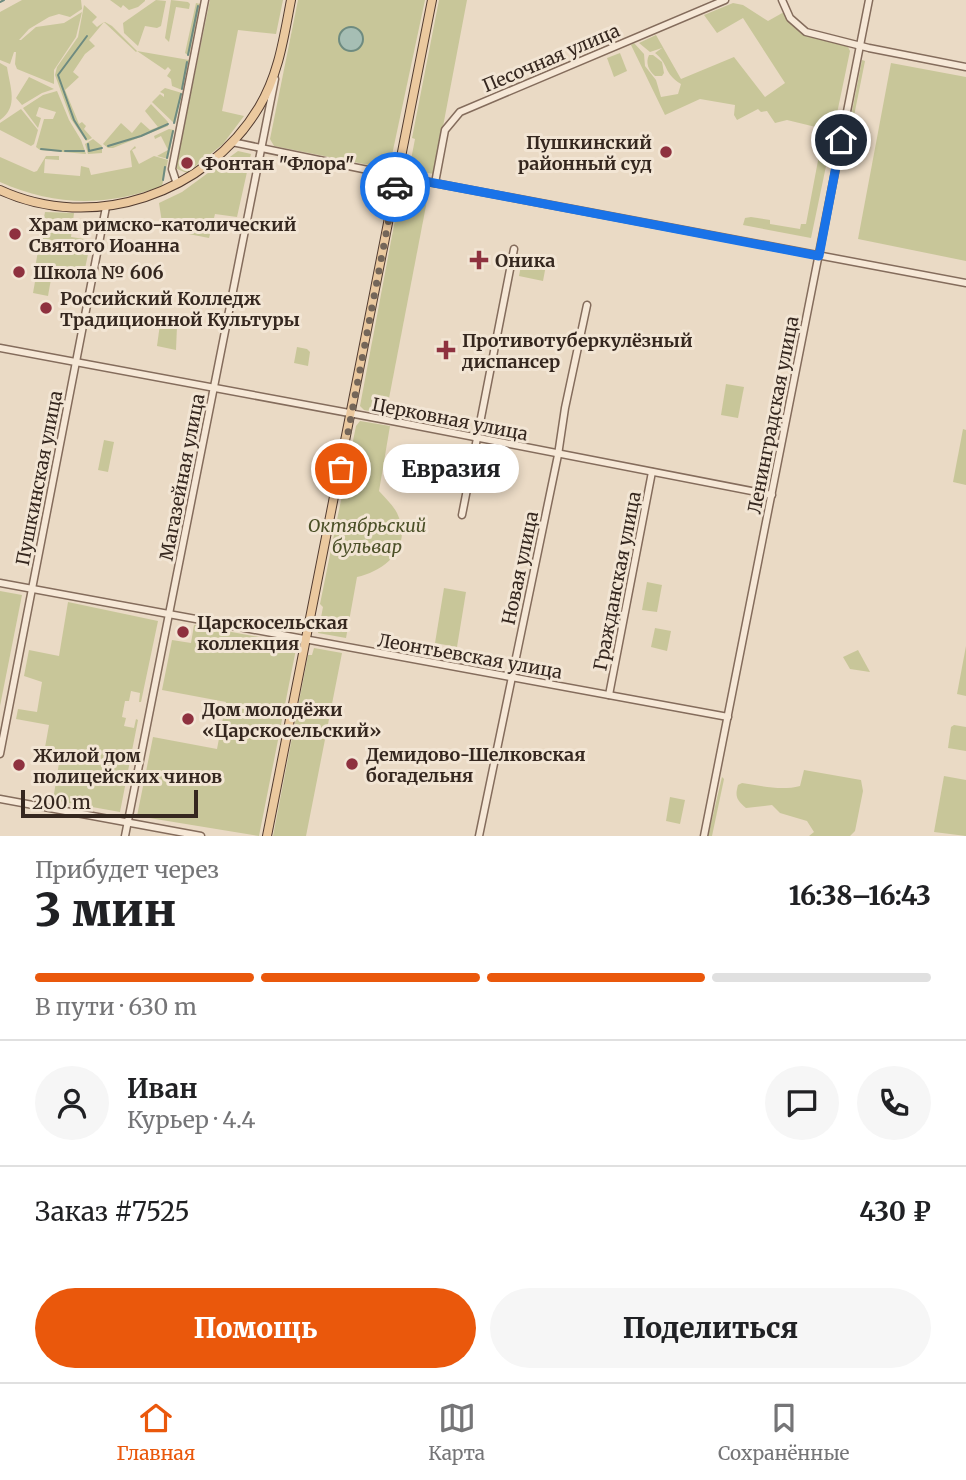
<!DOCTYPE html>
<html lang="ru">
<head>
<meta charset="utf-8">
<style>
	body { margin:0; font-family:Merriweather,serif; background:#f6f6f6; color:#202124; height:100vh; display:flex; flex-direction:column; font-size:26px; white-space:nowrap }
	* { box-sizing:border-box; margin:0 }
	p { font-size:23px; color:#757577 }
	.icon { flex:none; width:38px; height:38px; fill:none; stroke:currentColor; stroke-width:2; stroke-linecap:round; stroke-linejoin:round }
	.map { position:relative; height:836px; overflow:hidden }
	.side { display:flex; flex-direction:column; background:#fff; flex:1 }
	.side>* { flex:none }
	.scale { position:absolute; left:21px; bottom:18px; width:177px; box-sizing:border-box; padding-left:7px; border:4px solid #35271f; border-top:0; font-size:19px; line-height:24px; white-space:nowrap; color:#35271f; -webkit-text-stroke:5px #f2e5d4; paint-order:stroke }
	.pin { position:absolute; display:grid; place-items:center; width:60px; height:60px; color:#fff; margin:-30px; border:4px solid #fff; border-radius:50%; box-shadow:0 2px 7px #0007 }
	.courier { position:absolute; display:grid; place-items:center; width:70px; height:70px; margin:-35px; border:5px solid #1a73e8; border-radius:50%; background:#fff; color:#222; box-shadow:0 2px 9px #0007 }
	.bubble { position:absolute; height:49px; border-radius:24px; background:#fff; box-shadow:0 4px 10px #0003; font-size:23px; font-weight:800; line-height:49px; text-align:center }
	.head em { font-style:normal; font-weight:800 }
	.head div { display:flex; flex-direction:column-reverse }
	.head { display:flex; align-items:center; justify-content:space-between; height:119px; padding:0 35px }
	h1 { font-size:46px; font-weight:800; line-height:52px }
	.bar { display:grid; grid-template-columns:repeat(4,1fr); gap:10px 7px; align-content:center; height:84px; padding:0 35px }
	.bar i { height:9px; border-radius:5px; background:#e0e0e0 }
	.bar .current { background:#ea580c }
	.bar p { grid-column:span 4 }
	.line { display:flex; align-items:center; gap:18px; padding:0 35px; border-top:2px solid #e0e0e0 }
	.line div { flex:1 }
	.round { display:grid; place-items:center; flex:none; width:74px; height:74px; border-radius:37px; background:#f6f6f6 }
	.cta { display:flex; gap:14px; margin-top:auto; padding:14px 35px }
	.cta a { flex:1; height:80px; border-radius:42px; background:#ea580c; color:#fff; font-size:28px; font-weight:800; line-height:80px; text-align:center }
	.cta a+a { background:#f6f6f6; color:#202124 }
	.dock { display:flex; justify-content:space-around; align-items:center; height:98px; border-top:2px solid #e0e0e0; background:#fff; font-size:19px; color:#757577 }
	.dock a { display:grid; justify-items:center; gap:4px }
	.dock .current { color:#ea580c }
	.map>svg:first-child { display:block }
	.green { fill:#c8c699 }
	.water { fill:#a6beb4; stroke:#6e8b80; stroke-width:2 }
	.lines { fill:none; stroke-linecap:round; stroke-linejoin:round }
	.stream { stroke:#6e8b80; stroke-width:2 }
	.minor-casing { stroke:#846c5c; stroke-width:9 }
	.major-casing { stroke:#523b30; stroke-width:10 }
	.minor { stroke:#f6e8d7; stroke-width:6 }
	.major { stroke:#ebc99f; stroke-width:8 }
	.done { stroke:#746659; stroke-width:7; stroke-dasharray:0 12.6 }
	.route { stroke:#1a73e8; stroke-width:9 }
	.poi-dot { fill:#8e313f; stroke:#f2e5d4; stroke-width:2.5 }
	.labels { text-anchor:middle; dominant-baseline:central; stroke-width:6; stroke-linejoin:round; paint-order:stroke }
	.street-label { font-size:18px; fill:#35271f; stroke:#f2e5d4 }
	.poi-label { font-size:18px; font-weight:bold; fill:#35271f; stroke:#f2e5d4; text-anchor:start }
	.park-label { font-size:18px; font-style:italic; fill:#4b5027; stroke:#f2e5d4 }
</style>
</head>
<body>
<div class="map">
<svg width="966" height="836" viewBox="0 0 966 836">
	<rect width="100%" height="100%" fill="#eadac5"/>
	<g class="green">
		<path d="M22,0H81L82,9L70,17L59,14L49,17L29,29L19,40H21L36,27L64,23L82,12L76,37L54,70V84L17,69L15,64L16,52H14L10,64L0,60V12Z"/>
		<path d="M110,0H145V1L138,7L129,10L123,5L121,8Z"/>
		<path d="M156,0L166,1L161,26L157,28L145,26L138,46L124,33L123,23Z"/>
		<path d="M171,0L188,2L190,4L189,9L176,7L169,42L165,38Z"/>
		<path d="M210,0H283L276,34L238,30L222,111L244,116L223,144L187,173L177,169L176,166Z"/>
		<path d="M298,0H425L389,169L274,146L270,139Z"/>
		<path d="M439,0H467L434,174L409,170L415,139L412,138Z"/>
		<path d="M196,3L200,4L189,56L185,53Z"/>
		<path d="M733,3L743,5L768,21L784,12C798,38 820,40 847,45L850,51L811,238L743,225L745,218L751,217L770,220V224L800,229L801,224H806L824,129L787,120L775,123L767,111L761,112L758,109L737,120L734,115L735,105L700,99L665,115L631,45L634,43L644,54L645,66L656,80L661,97L678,94L681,84C663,73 669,64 655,53L662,48L650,52L639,43L656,35L681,79L734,57L765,97L785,83L743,18L717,33L704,15Z"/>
		<path d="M84,5L97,17L92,22L97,27L104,22H105L112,26L137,51L189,60L182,90L172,86L171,79L167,76L171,70L168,67L165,70L137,51L136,52L104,22L89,40L95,46L85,54L73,72L79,77L65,90L79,124L82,122L86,126L84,129L92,138L86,141L71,119L55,75L57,67L78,37Z"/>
		<path d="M620,53L627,71L614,77L607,58Z"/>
		<path d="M649,55H653L662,62L664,73L662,76H655C649,71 645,63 649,55Z"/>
		<path d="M862,60L865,61L851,131L849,127Z"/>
		<path d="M0,63L7,67C10,87 19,107 0,120Z"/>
		<path d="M891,63L966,77V261L858,239Z"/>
		<path d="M29,77L54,89L42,93L22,105L16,98Z"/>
		<path d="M165,88L182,93L175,124L152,102L160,94L164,97V94L160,92Z"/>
		<path d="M57,91L69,120L81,140L86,154L40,150L36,147L44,119H53L56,112L39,107L36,116L41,118L38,128L23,108L43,95Z"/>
		<path d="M151,104L168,122V126L113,148H108L103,144L121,123L132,133L141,122L150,130L158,127L145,111Z"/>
		<path d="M21,109L38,130L34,144L31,146L0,130V123Z"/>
		<path d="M169,129L174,130L168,159L157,156L168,150L161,136L155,139L154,136Z"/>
		<path d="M93,139L102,146V153L88,154L85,144Z"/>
		<path d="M135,146L136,148L132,150L139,164L154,156L168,160L162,186C106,207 54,206 0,182V157L34,172L37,171L46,156H59V160L45,159L44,173L80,176L81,166L89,168L91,175L132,167L130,151Z"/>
		<path d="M238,151L251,154L237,217L215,214L209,238L163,229L159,203L182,192Z"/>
		<path d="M406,186L429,190L386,414L364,410L360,406L401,188Z"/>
		<path d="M45,212L74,213L71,237L91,240L83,278L35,268Z"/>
		<path d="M522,260L546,265L543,281L519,276Z"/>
		<path d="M36,276L51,279L48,296L33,293Z"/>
		<path d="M160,324L177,326L176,350L157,346Z"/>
		<path d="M297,347L307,349L310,352L308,366L294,363Z"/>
		<path d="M726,384L744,387L738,418L721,415Z"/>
		<path d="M360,421L390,426L379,491C385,498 393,505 397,513C413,547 387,570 357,577L346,638L318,633L323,607L320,604L356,426Z"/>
		<path d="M963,429L966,430V485L953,482Z"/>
		<path d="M104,440L114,442L108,472L98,470Z"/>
		<path d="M647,582L662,585L657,612L642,610Z"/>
		<path d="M444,588L466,592L457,647L435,643Z"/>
		<path d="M0,591L22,595L0,706Z"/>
		<path d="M68,602L158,621L141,702H139L140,693L131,691L129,701H125L122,717L126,718L124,726L134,728L136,719L138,720L120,812L53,800L60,757L44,753L49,725L16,719L18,709L37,712L42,682L24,676L29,650L59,656Z"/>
		<path d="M194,625L297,644L259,836L137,816L153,737L217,749L226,702L162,690L172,640L191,643Z"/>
		<path d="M655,628L671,631L667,651L651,647Z"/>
		<path d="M966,646V696L957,694Z"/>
		<path d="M314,648L342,653L307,831L306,836H273L308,655H312Z"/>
		<path d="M858,650L870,672L850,669L843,657Z"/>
		<path d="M954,725L966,727V751L948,748L951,727Z"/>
		<path d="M804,770L861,780L863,791L855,831L850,836H809L814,832L807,821L780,813L772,805L746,808C736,800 735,796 738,785L742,783C762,786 781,791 800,786Z"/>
		<path d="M944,776L966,780V836L934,832Z"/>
		<path d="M722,777L724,779L712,836H708Z"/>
		<path d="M670,797L685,800L680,824L666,821Z"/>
	</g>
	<circle class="water" cx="351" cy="39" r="12"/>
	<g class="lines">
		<g class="stream">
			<path d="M0,2L4,0"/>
			<path d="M188,55L198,6"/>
			<path d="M182,89L187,62"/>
			<path d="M174,123L181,94"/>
			<path d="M86,139L74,120L58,75L87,36"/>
			<path d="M88,144L89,151L102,148"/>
			<path d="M108,146L141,136L168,124"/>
			<path d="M41,149L61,151"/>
			<path d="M65,151H84"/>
			<path d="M167,158L173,131"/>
			<path d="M163,180L165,167"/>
		</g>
		<defs>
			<g id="minor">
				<path d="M782,0L790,18L806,32L869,48L966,67"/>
				<path d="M232,142L397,176L966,283"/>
				<path d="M435,183L445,130L460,112L725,0"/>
				<path d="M177,184L172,169L205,0"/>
				<path d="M0,348L392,421L772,495"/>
				<path d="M462,515L514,249"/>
				<path d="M0,583L728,717"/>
				<path d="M609,695L652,472"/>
				<path d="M0,754L106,207"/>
				<path d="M0,799L201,836"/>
				<path d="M125,836L275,79"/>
				<path d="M479,836L558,455L565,408L587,305"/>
				<path d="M704,836L869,0"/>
			</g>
			<g id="major">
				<path d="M0,190C93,233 207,194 259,107C279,74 284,36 291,0"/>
				<path d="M267,836L432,0"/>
			</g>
		</defs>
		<use href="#minor" class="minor-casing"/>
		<use href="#major" class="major-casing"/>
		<use href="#minor" class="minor"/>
		<use href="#major" class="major"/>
	</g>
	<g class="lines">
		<path class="done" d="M341,469L395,187"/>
		<path class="route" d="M395,187L397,176L819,256L841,140"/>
	</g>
	<g class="poi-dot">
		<circle cx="666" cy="152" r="7"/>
		<circle cx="187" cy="163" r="7"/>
		<circle cx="15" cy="234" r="7"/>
		<path d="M475.5 249.5h7v7h7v7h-7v7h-7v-7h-7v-7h7z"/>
		<circle cx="19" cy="272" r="7"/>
		<circle cx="46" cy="308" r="7"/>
		<path d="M442.5 339.5h7v7h7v7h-7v7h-7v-7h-7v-7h7z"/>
		<circle cx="183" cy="632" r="7"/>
		<circle cx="188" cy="719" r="7"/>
		<circle cx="352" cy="764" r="7"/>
		<circle cx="19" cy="765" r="7"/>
	</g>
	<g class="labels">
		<g class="street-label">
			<text transform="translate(551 58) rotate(-23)">Песочная улица</text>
			<text transform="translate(773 415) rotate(-79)">Ленинградская улица</text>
			<text transform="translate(450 419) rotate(11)">Церковная улица</text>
			<text transform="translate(182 477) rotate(-79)">Магазейная улица</text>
			<text transform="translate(39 478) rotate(-79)">Пушкинская улица</text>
			<text transform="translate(520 568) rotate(-78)">Новая улица</text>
			<text transform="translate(617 581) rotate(-79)">Гражданская улица</text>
			<text transform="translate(470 656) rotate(10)">Леонтьевская улица</text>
		</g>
		<g class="poi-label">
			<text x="652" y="142" text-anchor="end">Пушкинский<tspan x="652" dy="21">районный суд</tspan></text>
			<text x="201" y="163">Фонтан "Флора"</text>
			<text x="29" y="224">Храм римско-католический<tspan x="29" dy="21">Святого Иоанна</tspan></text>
			<text x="495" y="260">Оника</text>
			<text x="33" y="272">Школа № 606</text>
			<text x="60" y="298">Российский Колледж<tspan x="60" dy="21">Традиционной Культуры</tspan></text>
			<text x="462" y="340">Противотуберкулёзный<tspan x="462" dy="21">диспансер</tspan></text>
			<text x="197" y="622">Царскосельская<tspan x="197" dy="21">коллекция</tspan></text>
			<text x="202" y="709">Дом молодёжи<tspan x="202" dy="21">«Царскосельский»</tspan></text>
			<text x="366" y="754">Демидово-Шелковская<tspan x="366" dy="21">богадельня</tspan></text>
			<text x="33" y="755">Жилой дом<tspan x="33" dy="21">полицейских чинов</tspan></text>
		</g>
		<g class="park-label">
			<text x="367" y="525">Октябрьский<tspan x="367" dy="21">бульвар</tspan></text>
		</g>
	</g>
</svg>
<div class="scale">200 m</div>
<div class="pin" style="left:341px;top:469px;background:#ea580c"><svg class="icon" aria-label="bag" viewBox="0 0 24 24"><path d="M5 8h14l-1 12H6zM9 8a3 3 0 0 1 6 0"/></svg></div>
<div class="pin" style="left:841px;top:140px;background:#1f2937"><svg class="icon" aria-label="home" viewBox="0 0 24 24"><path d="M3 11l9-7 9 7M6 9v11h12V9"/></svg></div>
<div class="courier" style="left:395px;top:187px"><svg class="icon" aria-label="car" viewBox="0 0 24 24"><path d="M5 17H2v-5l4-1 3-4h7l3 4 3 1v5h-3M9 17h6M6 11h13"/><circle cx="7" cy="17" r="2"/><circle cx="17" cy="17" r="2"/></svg></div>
<div class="bubble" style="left:383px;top:444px;width:136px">Евразия</div>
</div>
<section class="side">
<div class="head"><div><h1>3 мин</h1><p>Прибудет через</p></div><em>16:38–16:43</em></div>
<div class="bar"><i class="current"></i><i class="current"></i><i class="current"></i><i></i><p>В пути · 630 m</p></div>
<div class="line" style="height:126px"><a class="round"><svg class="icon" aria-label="person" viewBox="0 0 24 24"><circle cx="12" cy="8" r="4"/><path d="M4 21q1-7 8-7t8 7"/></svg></a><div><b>Иван</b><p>Курьер · 4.4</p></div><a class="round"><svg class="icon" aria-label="chat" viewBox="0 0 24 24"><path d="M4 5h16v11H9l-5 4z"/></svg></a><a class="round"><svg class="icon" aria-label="phone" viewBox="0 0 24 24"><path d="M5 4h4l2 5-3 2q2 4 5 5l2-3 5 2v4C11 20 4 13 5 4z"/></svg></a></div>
<div class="line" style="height:91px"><div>Заказ #7525</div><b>430 ₽</b></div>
<div class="cta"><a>Помощь</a><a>Поделиться</a></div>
</section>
<nav class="dock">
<a class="current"><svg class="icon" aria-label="home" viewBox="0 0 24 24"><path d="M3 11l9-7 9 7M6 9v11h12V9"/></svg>Главная</a>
<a><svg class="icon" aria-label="map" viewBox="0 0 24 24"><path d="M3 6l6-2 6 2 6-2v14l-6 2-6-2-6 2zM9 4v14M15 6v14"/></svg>Карта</a>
<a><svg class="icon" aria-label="saved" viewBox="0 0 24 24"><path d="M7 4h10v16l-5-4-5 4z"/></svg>Сохранённые</a>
</nav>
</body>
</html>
